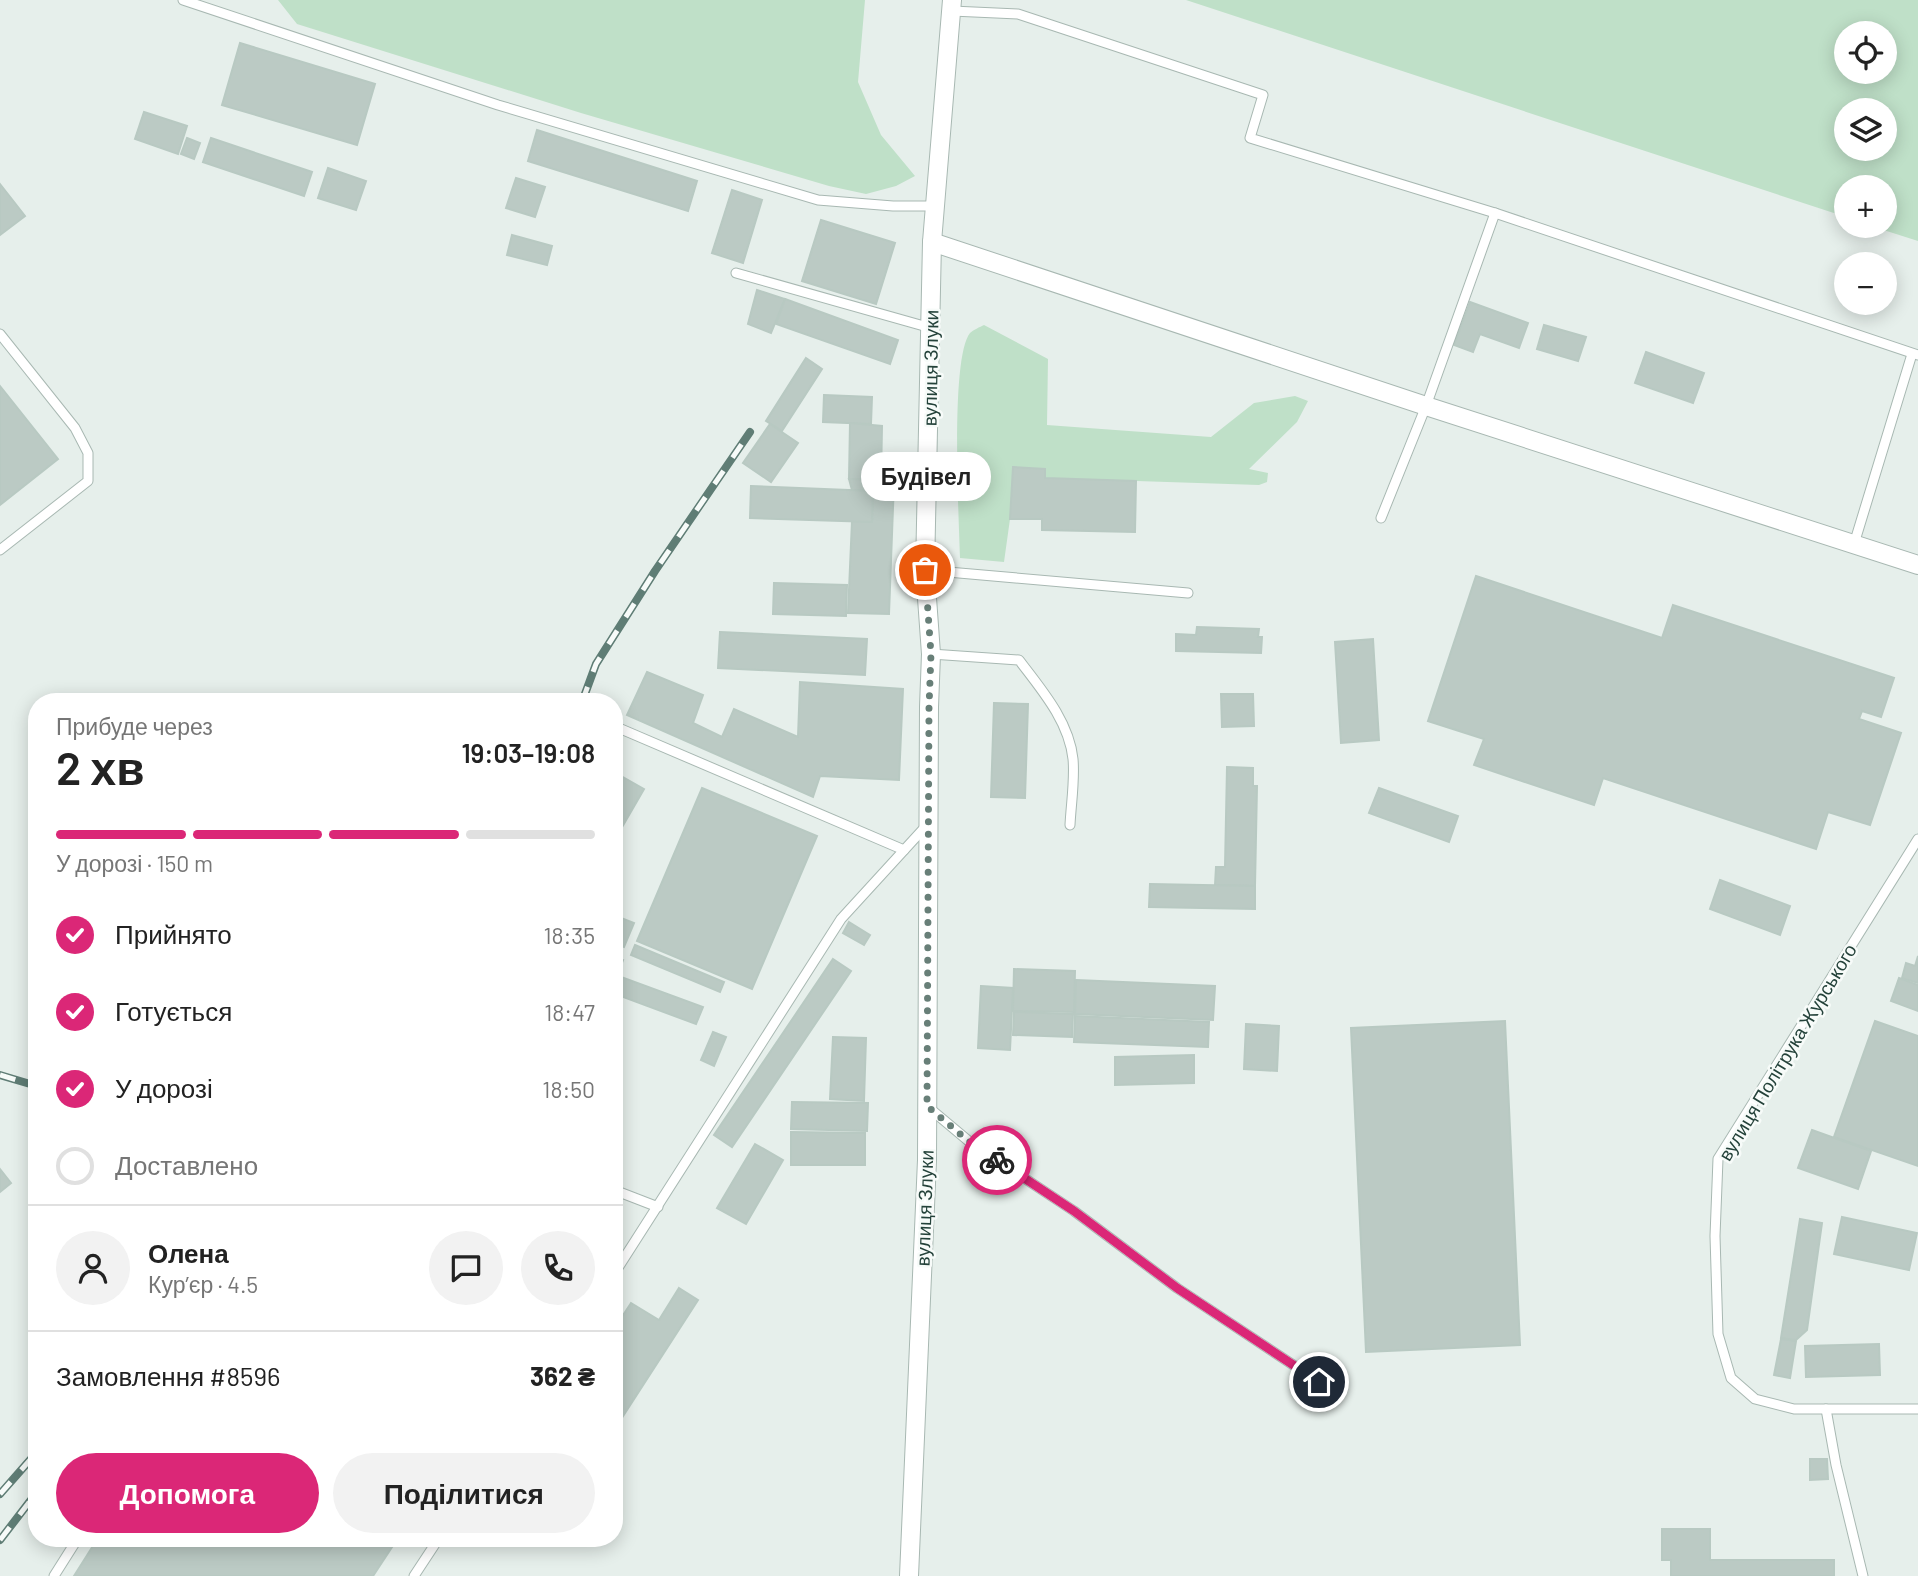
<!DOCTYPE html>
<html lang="uk">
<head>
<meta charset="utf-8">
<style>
	body { margin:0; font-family:Barlow,sans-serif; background:#f2f2f2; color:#222; height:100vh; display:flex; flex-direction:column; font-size:26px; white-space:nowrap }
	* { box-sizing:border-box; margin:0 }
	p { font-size:23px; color:#767676 }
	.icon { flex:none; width:38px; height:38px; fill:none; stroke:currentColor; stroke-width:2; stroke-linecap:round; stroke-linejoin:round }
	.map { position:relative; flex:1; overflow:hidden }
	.side { position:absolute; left:28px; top:693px; width:595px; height:854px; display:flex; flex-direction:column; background:#fff; border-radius:28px; box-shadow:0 4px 18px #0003 }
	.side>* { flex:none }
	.tools { position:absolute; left:1834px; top:21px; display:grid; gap:14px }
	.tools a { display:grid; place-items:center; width:63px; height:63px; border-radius:50%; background:#fff; box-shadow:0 4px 18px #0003; font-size:35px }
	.pin { position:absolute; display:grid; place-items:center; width:60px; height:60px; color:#fff; margin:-30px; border:4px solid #fff; border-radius:50%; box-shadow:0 2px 7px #0007 }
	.courier { position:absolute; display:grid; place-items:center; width:70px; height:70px; margin:-35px; border:5px solid #db2777; border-radius:50%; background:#fff; color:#222; box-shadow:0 2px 9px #0007 }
	.bubble { position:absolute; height:49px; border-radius:24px; background:#fff; box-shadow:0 4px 18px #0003; font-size:23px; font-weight:600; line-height:49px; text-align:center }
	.overview em { font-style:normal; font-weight:600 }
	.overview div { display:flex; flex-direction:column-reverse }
	.overview { display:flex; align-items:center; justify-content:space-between; height:119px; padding:0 28px }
	h1 { font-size:46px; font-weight:600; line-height:52px }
	.bar { display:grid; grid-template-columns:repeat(4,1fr); gap:10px 7px; align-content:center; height:84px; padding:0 28px }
	.bar i { height:9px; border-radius:5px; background:#e0e0e0 }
	.bar .active { background:#db2777 }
	.bar p { grid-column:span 4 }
	.line { display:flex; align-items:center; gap:18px; padding:0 28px; border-top:2px solid #e0e0e0 }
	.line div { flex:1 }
	.round { display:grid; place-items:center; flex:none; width:74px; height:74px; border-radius:37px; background:#f2f2f2 }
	ol { padding:0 28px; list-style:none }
	li { display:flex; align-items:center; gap:21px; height:77px }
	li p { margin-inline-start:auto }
	li .icon { padding:7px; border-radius:50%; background:#db2777; color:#fff; stroke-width:4 }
	li:last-child { color:#767676 }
	li i { width:38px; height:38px; border:4px solid #e0e0e0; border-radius:50% }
	.button { display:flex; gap:14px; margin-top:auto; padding:14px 28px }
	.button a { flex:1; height:80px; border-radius:42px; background:#db2777; color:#fff; font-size:28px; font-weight:600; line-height:80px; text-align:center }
	.button a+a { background:#f2f2f2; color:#222 }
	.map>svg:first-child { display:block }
	.green { fill:#bfe0c8; fill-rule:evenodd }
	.building { fill:#bbcac4; stroke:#b8c9c2; stroke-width:2 }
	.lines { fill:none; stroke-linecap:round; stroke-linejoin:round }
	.lane-casing { stroke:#a8b8b2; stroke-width:11 }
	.street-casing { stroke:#a8b8b2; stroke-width:20 }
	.lane { stroke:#fff; stroke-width:9 }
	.street { stroke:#fff; stroke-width:18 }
	.rail-casing { stroke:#5f7d75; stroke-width:8 }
	.rail { stroke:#f7fbf9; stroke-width:5; stroke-dasharray:16; stroke-linecap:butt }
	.done { stroke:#687f78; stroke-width:7; stroke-dasharray:0 12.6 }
	.route { stroke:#db2777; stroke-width:9 }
	.labels { text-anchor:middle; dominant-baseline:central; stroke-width:5; stroke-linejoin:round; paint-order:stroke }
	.street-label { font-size:19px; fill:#24423a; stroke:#f7fbf9 }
</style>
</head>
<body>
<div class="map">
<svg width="1918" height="1576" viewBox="0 0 1918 1576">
	<rect width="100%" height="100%" fill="#e6efeb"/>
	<g class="green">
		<path d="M278,0H865L858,82L881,135L915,176L896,186L866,194L829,186L581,113L297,24Z"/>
		<path d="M1186,0H1918V241L1871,226H1885V187H1846V217ZM1846,33H1885V72H1846ZM1846,110H1885V149H1846Z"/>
		<path d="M984,325L1048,359L1047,425L1211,437L1254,403L1295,396L1308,401L1297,422L1249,469L1268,473L1267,482L1259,485L1045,478V469L1013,467L1010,519L1004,562L960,558C959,519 950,358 970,333C973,330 980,327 984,325Z"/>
	</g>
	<g class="building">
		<path d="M240,43L375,84L357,145L222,105Z"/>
		<path d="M144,112L187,126L178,154L135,139Z"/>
		<path d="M537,130L697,181L688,211L528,161Z"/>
		<path d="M187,138L200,143L194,159L181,154Z"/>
		<path d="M211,138L312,172L304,196L203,162Z"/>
		<path d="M328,168L366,181L356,210L318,198Z"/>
		<path d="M516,178L545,187L535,217L506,208Z"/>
		<path d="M0,184L25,216L0,235Z"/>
		<path d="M732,190L762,200L743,263L712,253Z"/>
		<path d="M821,220L895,243L876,304L802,281Z"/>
		<path d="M512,235L552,246L547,265L507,255Z"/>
		<path d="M757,290L785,299L771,333L748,324Z"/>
		<path d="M785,299L898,340L890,364L776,324Z"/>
		<path d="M1470,302L1528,323L1519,348L1480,334L1473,352L1454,345Z"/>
		<path d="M1544,325L1586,337L1578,361L1537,349Z"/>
		<path d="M1646,352L1704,373L1693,403L1635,383Z"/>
		<path d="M806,358L822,369L782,431L766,421Z"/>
		<path d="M0,386L58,459L0,505Z"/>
		<path d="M824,395L872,397L871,424L823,422Z"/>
		<path d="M850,423L882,426L881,480L849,479Z"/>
		<path d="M770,424L798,443L771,482L743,463Z"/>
		<path d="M1013,467L1045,469V478L1136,481L1135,532L1042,530V519H1010Z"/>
		<path d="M849,479L894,481L889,614L848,613L852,521L872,522L873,491L852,490Z"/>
		<path d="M751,486L873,491L872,522L750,518Z"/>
		<path d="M1476,576L1662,638L1673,605L1894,678L1881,717L1862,711L1859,719L1901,733L1870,825L1828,812L1816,849L1603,778L1594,805L1474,765L1484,739L1428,721Z"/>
		<path d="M774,583L847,585L846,616L773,614Z"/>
		<path d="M1197,627L1259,629L1258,637H1262L1261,653L1176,651V634L1196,635Z"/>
		<path d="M720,632L867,639L865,675L718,668Z"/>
		<path d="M1373,639L1379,740L1341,743L1335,642Z"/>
		<path d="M647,672L703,695L693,723L722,737L734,709L798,737L800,682L903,689L899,780L820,776L813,797L627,715Z"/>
		<path d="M1221,694H1253L1254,726L1222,727Z"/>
		<path d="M994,703L1028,704L1025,798L991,797Z"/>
		<path d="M1227,767L1253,768V786H1257L1255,886L1215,885L1216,867H1225Z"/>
		<path d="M614,772L644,789L614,841Z"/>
		<path d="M702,788L817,836L752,989L637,941Z"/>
		<path d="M1379,788L1458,816L1449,842L1369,813Z"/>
		<path d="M1720,880L1790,906L1780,935L1710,909Z"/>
		<path d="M1150,884L1255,886V909L1149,907Z"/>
		<path d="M616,916L634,923L624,947L614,943Z"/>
		<path d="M849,922L870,935L864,945L843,933Z"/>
		<path d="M635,945L724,982L720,992L631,955Z"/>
		<path d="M1918,956V983L1902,978L1906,963L1915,966Z"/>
		<path d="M614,957L623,960L614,984Z"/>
		<path d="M833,959L851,971L732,1147L714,1135Z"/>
		<path d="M1014,969L1075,971L1074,1012L1013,1011Z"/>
		<path d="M621,977L703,1007L696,1024L615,994Z"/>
		<path d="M1899,978L1918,985V1011L1891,1001Z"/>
		<path d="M1076,980L1215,986L1213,1020L1075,1014Z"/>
		<path d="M981,986L1013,988L1010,1050L978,1048Z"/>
		<path d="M1014,1012L1073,1014L1072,1037L1013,1035Z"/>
		<path d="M1075,1016L1209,1022L1208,1047L1074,1042Z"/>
		<path d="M1505,1021L1520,1345L1366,1352L1351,1028Z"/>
		<path d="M1875,1021L1918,1036V1166L1834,1137Z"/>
		<path d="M1246,1024L1279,1026L1277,1071L1244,1069Z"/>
		<path d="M713,1032L726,1037L714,1066L701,1060Z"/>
		<path d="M833,1037L866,1038L864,1101L830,1099Z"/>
		<path d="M1194,1055V1083L1115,1085V1057Z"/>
		<path d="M792,1102L868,1103L867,1131L791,1129Z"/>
		<path d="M1812,1130L1871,1151L1858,1189L1798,1168Z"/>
		<path d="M791,1132L865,1133V1165H791Z"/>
		<path d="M755,1144L783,1160L746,1224L717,1208Z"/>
		<path d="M0,1169L11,1183L0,1192Z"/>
		<path d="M1842,1217L1917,1233L1909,1270L1834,1254Z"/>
		<path d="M1800,1219L1822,1223L1807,1330L1796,1340L1781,1338Z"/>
		<path d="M679,1288L698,1300L614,1430V1329L631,1303L659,1320Z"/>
		<path d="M1781,1339L1796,1341L1790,1378L1774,1375Z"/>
		<path d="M1879,1344L1880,1375L1806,1377L1805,1346Z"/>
		<path d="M1810,1459H1827L1828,1479L1810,1480Z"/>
		<path d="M1662,1529H1710V1560H1834V1576H1671V1560H1662Z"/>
		<path d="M98,1538H398L373,1576H74Z"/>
	</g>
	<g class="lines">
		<defs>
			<g id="lane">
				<path d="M183,0L498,105L818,200L893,206H934"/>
				<path d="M952,11L1018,14L1263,95L1250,138L1495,213L1918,355"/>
				<path d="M736,273L931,328"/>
				<path d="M0,334L75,428L88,453V481L0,550"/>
				<path d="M1381,518L1426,406L1495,213"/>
				<path d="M1854,544L1912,354"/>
				<path d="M925,570L1188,593"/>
				<path d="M931,654L1019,660C1041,689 1069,721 1073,759C1075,780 1071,804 1070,825"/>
				<path d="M614,726L904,850"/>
				<path d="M1918,839L1718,1159L1715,1236L1718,1334L1731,1378L1755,1399L1794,1409H1918"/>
				<path d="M928,1107L971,1143L1074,1211L1177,1288L1319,1382"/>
				<path d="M614,1190L658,1207"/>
				<path d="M614,1274L841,919L927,825"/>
				<path d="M1826,1409L1836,1465L1863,1576"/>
				<path d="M54,1576L78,1538"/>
				<path d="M414,1576L439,1538"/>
			</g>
			<g id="street">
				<path d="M932,242L1426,406L1918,565"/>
				<path d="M909,1576L927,1160L929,707L931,654L925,570L932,242L952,0"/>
			</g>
		</defs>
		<use href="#lane" class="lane-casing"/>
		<use href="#street" class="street-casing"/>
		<use href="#lane" class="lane"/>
		<use href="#street" class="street"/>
		<defs>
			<g id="rail">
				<path d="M582,702L596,664L655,571L750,432"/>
				<path d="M0,1075L37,1086"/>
				<path d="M0,1494L37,1452"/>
				<path d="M0,1540L37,1492"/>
			</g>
		</defs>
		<use href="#rail" class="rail-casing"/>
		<use href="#rail" class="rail"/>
	</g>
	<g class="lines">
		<path class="done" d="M925,570L931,654L929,707L927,1106L971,1143L997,1160"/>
		<path class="route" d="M997,1160L1074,1211L1177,1288L1319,1382"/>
	</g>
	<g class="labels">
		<g class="street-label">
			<text transform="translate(930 368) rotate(-89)">вулиця Злуки</text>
			<text transform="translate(1787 1052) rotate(-59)">вулиця Політрука Журського</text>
			<text transform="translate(924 1208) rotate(-88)">вулиця Злуки</text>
		</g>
	</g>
</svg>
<div class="tools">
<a><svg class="icon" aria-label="locate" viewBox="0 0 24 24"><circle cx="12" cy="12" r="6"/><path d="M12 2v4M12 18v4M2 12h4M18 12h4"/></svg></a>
<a><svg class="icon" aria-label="layers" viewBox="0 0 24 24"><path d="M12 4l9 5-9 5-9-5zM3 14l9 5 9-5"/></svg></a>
<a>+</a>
<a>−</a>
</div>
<div class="pin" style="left:925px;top:570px;background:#ea580c"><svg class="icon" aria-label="bag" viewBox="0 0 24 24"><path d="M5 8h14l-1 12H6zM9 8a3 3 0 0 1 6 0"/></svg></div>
<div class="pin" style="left:1319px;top:1382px;background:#1f2937"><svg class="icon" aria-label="home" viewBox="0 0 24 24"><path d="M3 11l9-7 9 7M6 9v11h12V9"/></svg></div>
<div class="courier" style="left:997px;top:1160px"><svg class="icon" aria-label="bike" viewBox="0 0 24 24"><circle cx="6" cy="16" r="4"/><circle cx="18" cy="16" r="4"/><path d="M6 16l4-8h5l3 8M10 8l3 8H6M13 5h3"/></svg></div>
<div class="bubble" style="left:861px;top:452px;width:130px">Будівел</div>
<section class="side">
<div class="overview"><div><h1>2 хв</h1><p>Прибуде через</p></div><em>19:03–19:08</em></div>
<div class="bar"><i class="active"></i><i class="active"></i><i class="active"></i><i></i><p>У дорозі · 150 m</p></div>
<ol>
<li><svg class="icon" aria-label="check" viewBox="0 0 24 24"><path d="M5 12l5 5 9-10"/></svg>Прийнято<p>18:35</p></li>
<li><svg class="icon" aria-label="check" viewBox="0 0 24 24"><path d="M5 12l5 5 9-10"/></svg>Готується<p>18:47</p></li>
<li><svg class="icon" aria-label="check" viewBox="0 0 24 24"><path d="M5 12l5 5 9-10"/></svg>У дорозі<p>18:50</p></li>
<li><i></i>Доставлено</li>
</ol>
<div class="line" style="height:126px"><a class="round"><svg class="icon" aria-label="person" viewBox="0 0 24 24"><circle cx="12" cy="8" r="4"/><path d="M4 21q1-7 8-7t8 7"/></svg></a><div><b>Олена</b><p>Кур’єр · 4.5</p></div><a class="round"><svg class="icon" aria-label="chat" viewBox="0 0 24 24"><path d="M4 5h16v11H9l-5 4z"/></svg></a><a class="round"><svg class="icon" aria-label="phone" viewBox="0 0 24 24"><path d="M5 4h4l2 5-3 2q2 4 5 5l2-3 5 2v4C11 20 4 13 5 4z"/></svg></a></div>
<div class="line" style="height:91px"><div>Замовлення #8596</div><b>362 ₴</b></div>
<div class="button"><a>Допомога</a><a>Поділитися</a></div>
</section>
</div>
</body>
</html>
